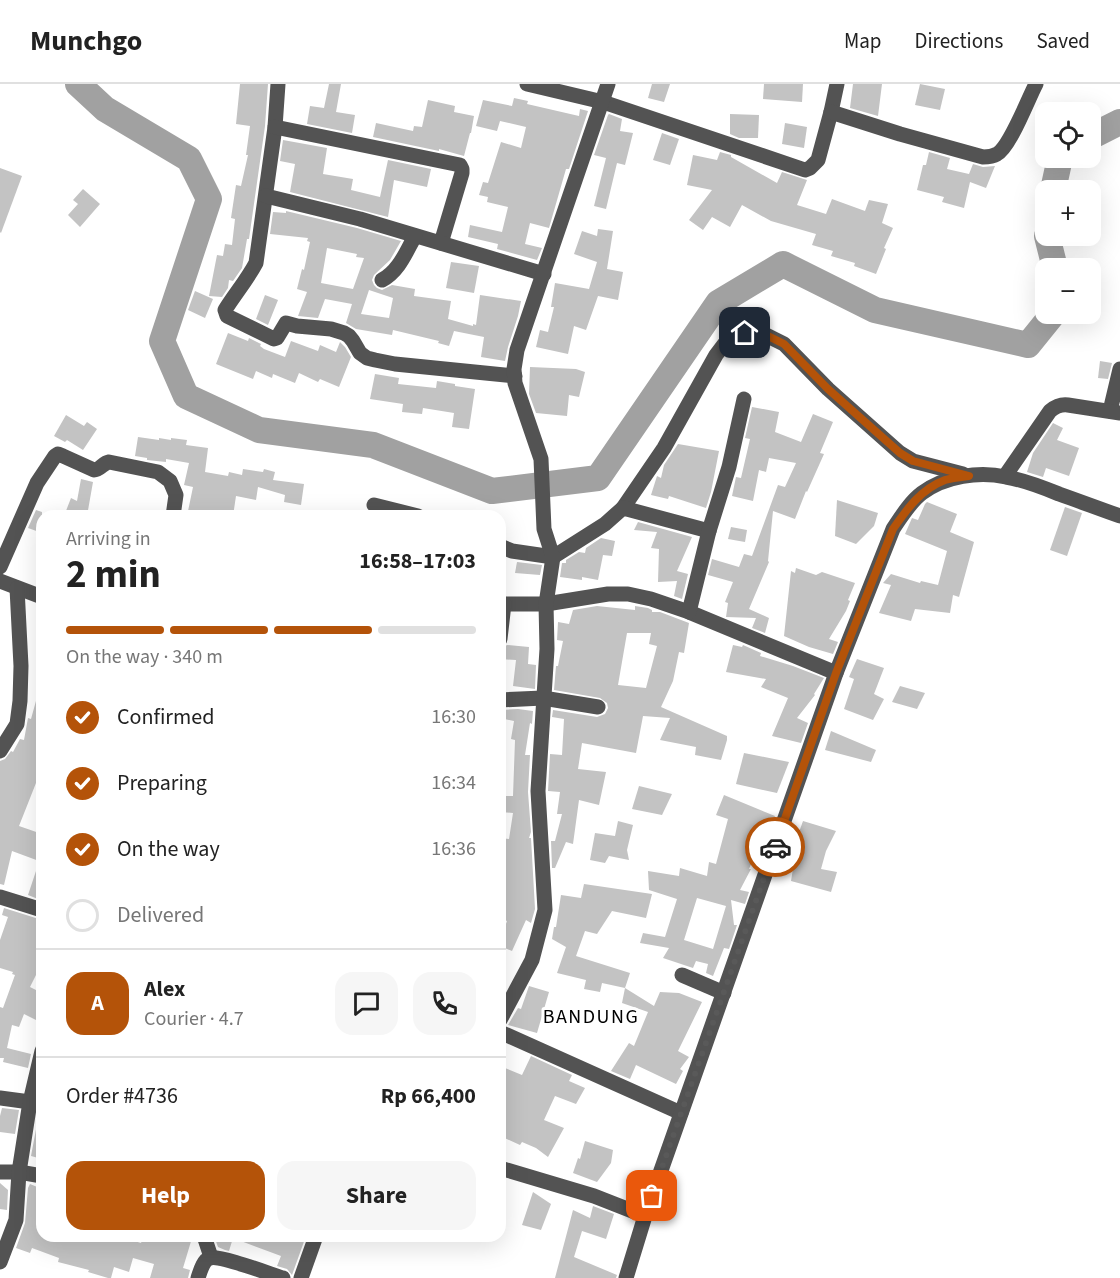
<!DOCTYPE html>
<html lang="en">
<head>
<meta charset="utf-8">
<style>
	body { margin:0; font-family:"Source Sans 3",sans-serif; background:#f6f6f6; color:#222; height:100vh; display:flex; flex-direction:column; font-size:22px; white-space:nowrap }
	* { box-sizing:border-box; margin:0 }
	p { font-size:20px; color:#767676 }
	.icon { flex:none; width:33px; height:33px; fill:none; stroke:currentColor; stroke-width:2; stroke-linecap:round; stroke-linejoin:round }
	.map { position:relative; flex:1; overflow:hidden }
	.side { position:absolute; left:36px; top:426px; width:470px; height:732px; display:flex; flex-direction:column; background:#fff; border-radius:18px; box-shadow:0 6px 24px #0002 }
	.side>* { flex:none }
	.fabs { position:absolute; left:1035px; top:18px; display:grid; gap:12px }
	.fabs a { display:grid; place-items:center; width:66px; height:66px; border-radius:12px; background:#fff; box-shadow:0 6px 24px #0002; font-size:30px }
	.pin { position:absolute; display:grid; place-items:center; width:51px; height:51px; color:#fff; margin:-26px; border-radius:12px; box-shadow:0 3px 9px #0006 }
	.courier { position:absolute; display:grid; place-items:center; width:60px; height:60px; margin:-30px; border:4px solid #b45309; border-radius:50%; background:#fff; color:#222; box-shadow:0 2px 8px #0007 }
	.head em { font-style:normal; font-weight:700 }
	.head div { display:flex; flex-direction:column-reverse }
	.head { display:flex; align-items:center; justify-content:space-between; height:102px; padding:0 30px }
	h1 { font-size:39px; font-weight:700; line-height:45px }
	.bar { display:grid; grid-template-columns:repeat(4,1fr); gap:9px 6px; align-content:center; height:72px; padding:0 30px }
	.bar i { height:8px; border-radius:4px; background:#e0e0e0 }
	.bar .current { background:#b45309 }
	.bar p { grid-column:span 4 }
	.line { display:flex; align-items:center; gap:15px; padding:0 30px; border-top:2px solid #e0e0e0 }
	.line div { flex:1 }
	.round { display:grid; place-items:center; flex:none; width:63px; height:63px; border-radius:18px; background:#f6f6f6 }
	ol { padding:0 30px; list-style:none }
	li { display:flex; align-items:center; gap:18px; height:66px }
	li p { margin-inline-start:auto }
	li .icon { padding:6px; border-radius:50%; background:#b45309; color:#fff; stroke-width:4 }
	li:last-child { color:#767676 }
	li i { width:33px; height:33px; border:3px solid #e0e0e0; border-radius:50% }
	.action { display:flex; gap:12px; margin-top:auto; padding:12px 30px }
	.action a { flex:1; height:69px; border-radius:18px; background:#b45309; color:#fff; font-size:24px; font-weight:700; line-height:69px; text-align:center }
	.action a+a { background:#f6f6f6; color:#222 }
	header { display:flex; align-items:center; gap:36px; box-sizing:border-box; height:84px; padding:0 30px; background:#fff; border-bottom:2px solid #e0e0e0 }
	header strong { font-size:28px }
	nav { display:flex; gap:33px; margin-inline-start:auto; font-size:21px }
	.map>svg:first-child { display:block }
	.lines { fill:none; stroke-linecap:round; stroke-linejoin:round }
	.river { stroke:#a1a1a1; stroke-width:26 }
	.building { fill:#c3c3c3; fill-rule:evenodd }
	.minor { stroke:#535353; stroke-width:15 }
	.done { stroke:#595959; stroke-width:6; stroke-dasharray:0 10.8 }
	.route { stroke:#b45309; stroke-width:8 }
	.labels { text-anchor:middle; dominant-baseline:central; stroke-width:6; stroke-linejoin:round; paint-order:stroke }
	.quarter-label { font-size:20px; letter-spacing:1.5px; fill:#000; stroke:#fff }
</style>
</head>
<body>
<header>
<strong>Munchgo</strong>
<nav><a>Map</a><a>Directions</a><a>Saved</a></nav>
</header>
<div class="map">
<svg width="1120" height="1194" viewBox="0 0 1120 1194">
	<rect width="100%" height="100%" fill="#fff"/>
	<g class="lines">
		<g class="river">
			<path d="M78,0L105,25L189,75L209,115L162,257L186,312L259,346L373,361L492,407L598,394L718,219L783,180L875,226L1028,261L1053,230"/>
			<path d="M1090,53L1120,38"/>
			<path d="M1053,106L1060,74"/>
			<path d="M1047,152L1055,184"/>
		</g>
	</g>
	<g class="building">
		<path d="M240,0H268L265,42L249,155H247L242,184L233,197L229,196L228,204L222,213L209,212L217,171L223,172L225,160L232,161L235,135L231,134L236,101L241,102L248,71H246L250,42L236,40Z"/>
		<path d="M329,0H341L336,28L355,31L352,49L307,40L310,22L324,24Z"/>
		<path d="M652,0H670L664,18L648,14Z"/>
		<path d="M764,0H803L802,18L763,15Z"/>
		<path d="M853,0H882L878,32L850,24Z"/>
		<path d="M920,0L945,5L940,26L915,21Z"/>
		<path d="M514,14L528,17L527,20L579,32L580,25L588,27L569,85H566L549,144L530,139L525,160L542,164L537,176L497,165L498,160L468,153L470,141L502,148L508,123L487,118L488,113L479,111L483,98L488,99L501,58L521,64L526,43L500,37L497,47L476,42L483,16L512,22Z"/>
		<path d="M428,16L455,22L454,28L474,32L471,49H470L464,72L439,65V67L373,53L376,39L413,47L414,42L422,43Z"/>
		<path d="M609,30L622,35L620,47L633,49L625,81L617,79L606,125L594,122L606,74L594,71L608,31Z"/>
		<path d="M730,30L759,31L758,54H739L730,50Z"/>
		<path d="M785,39L807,43L804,64L782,60Z"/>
		<path d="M662,49L679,55L670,81L653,76Z"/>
		<path d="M283,56L327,64L323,90L353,95L351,106L380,113L388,76L431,85L427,103L394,96L388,133L290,108L295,80L280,77Z"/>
		<path d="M720,68L731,71V73L777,99L782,88L807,96L797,121L826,130L832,115L865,127L869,116L888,120L882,139L893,144L884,164L886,165L876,190L854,182L855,179L831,172L833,167L812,161L816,150L771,137L742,121L730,143L712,133L703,146L689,136L712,106L687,101L693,71L717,76Z"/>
		<path d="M929,68L950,74L947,85L969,90L973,80L983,83L995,82L986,104L970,98L964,124L942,118L944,113L917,106L923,81H926Z"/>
		<path d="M0,84L22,92L1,149L0,148Z"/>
		<path d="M83,105L100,120L80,143L68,131L78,120L73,116Z"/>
		<path d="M286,127L357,144L401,157L390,176L374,191L372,196L374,201L377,204L382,206L392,201L415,205L414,212L451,217L448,235L473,242V240L476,241L480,211L521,217L518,232L508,263L505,277L481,273L484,253L454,247L449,262L438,259L439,257L393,246L392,251L356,245L346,239L352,220L325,215L318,234L298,232L307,208L297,205L302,185L304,186L310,158L307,157L308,154L270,150L273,128L286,129ZM327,164L357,170L356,173L364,174L353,205L321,199ZM369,206L393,214L389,234L361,230Z"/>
		<path d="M598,145L613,147L607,185L623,188L618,216L598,212L586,246L574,242L568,270L536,263L540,246L548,248L554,223H551L555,199L589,205L597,178L574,170L582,147L597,152Z"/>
		<path d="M451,178L479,182L474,209L446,204Z"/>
		<path d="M195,207L213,215L205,234L188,226Z"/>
		<path d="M265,211L278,216L268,241L256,235Z"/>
		<path d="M228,249L248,257L249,254L261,260L260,262L264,265L285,273L291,257L318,267L320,261L336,268L340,258L345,263L351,273L339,303L320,295L318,298L299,289L295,299L273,290L272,294L256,287L253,295L216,280Z"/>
		<path d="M1100,277L1112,279L1108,295L1098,294Z"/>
		<path d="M530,283L576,285L585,288L579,313L569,311L567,332L536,329L529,310Z"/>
		<path d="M375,290L399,294L398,300L436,304L437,297L455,300V302L475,305L469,345L452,343L454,329L423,324L422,330L402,328L403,320L370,315Z"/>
		<path d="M752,323L779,328L775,348L801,358L813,330L833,338L820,369L824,370L807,408L806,407L795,435L773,427L768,477L769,478L749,525L769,534L765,549L752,544L756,534L726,533L728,519L725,518L733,498L708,491L712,475L739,483L744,470L752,472L778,401L785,403L796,379L769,374L766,388L759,386L753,417L732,412L736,393L741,394L750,355L745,354Z"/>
		<path d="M66,331L84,342L87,338L97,345L83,366L67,356L65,358L54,352Z"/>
		<path d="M1053,339L1063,344L1057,356L1079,364L1069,392L1046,384L1043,393L1027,388L1033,369Z"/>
		<path d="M138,353L159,356V354L171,356V354L187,356L186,361L208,364L205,388L228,392L229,388L242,391L243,385L263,388L264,385L275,388L273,396L304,400L301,421L284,418L285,411L258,403L256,416L236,412L233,432H187L193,403L184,401L189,379L166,375V378L147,376V374L135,372Z"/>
		<path d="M678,360L719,367L711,408L706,424L669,412L668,415L651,411L657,392L661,394L664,381Z"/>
		<path d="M81,395L93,398L87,432H64L71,414L77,417Z"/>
		<path d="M837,416L878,429L874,442L856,460L835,452Z"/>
		<path d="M927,418L957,430L950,448L974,458L959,513L953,511L950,529L915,525L911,537L879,529L891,501L883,499L891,490L920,499L921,497L938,501L947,467L905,450L912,434L918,436L925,420Z"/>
		<path d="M1065,423L1082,429L1067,472L1050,466Z"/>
		<path d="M36,426L42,428V449L28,444Z"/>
		<path d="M638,438L692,453L677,487L688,490L682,515L674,512L677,497L658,498L659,465L651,464L657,448L634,446Z"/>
		<path d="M731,443L747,446L745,458L728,455Z"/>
		<path d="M601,454L615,457L612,472L603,471L598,496L582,493V496L560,493L562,479H566V476L579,468L585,469L586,464Z"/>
		<path d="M517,478L542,481L540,491L515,489Z"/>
		<path d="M796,484L816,491L822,488L855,499L848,516L850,517L846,527L829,555L838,558L833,570L809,563L784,552L791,487L795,489Z"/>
		<path d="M597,522L635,526V522L648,524L652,526V528H660L689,539L684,569L679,568L673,597L661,623L727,652V656L721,676L695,671L696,663L660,656L670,634L643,632L636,669L582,659L578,685L606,688L599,721L579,716L573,760L566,758L555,784H552L551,757H555L562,730H557L560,708L548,707L550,670L562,671L564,635L552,633L553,626L597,633L605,630L608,624L607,619L600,614L554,606L556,582H558L563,557L557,556L558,538L569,540L573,526ZM627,549H651L649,560L657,562L646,604L618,601Z"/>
		<path d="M507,561L529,563L528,580L536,581L535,605L513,602L516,576L500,575L501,565Z"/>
		<path d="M733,561L742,563L743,561L761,569L760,572L793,582L824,594L814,610L815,611L797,634L808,639L801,659L772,652L788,614L761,603L766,595L726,588Z"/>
		<path d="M857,575L884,584L874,610L884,615L873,636L844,625L854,595L849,593Z"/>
		<path d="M900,602L925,609L917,625L892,618Z"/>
		<path d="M39,606H42V701L36,699L19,742L42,750V769L39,777L12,767L4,801L0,800V677L5,675L11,667L13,668L20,655L24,656L28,634L31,635Z"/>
		<path d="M518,625L533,627L532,640L530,639L525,671H530L528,708L531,748L529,754H531L535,825L531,839L526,836L512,867L500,862V856L507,837L500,834V754L509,755L513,729L500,728V712H513L515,656L511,655L514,637L500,634V626Z"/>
		<path d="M831,647L876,666L871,678L825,666Z"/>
		<path d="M744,669L789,678L777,709L736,700Z"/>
		<path d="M639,702L672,710L662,731L632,725Z"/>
		<path d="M724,711L775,732L768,751L764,750L749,785H751L740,806L749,808L745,820L731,816L734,841H737L729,865L724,864L713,892L706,889L708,880L696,877L693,884L663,874L669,864L640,859L643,849L665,853L677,815L649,806L648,787L679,792L680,784L707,792L709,778L716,780L728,735L716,731ZM697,814L726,822L713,865L684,856Z"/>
		<path d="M618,737L633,741L627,766L629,776L609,772L605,779L590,776L595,749L615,752Z"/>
		<path d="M803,737L836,747L826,767L821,785L837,788L831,808L791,797L798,754H797Z"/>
		<path d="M40,775H42V812H39L38,815L28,811Z"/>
		<path d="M584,800L652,810L646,834L612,827L597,850L585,847L576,872L630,889L625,904L602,899L600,908L584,905L586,896L557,889L566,863L552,855L554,843H556L561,811L581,814Z"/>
		<path d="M4,824L42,836V879L30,903L42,909V929L38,937L24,930L19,943L12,941L7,964L31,970L28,984L3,978L4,974H0V923L3,924L15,891L12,890L13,888L0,884V856L8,833L2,831Z"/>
		<path d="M529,902L549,908L537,949L508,941L518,924L521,925Z"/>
		<path d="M625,904L654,922L660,908L679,909L702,918L678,967L689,973L680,985L683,987L676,1000L636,981L630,995L611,987L629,959L634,962L648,928L622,919Z"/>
		<path d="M531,972L572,991L569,997L585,1004L576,1020L555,1012L544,1036L564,1044L548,1073L536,1064L522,1058L520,1061L500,1052V1000L505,984L522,991Z"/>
		<path d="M2,1024L19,1026L15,1050L0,1048V1032Z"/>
		<path d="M37,1040L42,1041V1075L31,1072Z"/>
		<path d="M585,1057L613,1066L611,1079L597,1098L573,1089L578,1074L580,1075Z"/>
		<path d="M0,1099L8,1106L7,1126L0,1125Z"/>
		<path d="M30,1100L42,1105V1152H117L141,1159L144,1152H194L195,1155L192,1154L183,1184L190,1186L188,1194H150L154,1180L133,1174L129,1188L114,1183L111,1194H108L88,1188L89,1186L58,1178L59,1174L32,1164L30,1169L16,1164L25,1139L28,1104Z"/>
		<path d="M533,1108L551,1120L541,1146L522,1141Z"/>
		<path d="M593,1122L614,1130L606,1155L582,1147L574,1173L617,1191L616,1194H555L573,1126L590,1134Z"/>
		<path d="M214,1152H306L292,1191L287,1185L277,1182L281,1172L233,1154L229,1167L225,1166L218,1163Z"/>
	</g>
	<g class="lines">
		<g class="minor">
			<path d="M278,0L275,43L256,179C247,196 235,210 225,226L227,232L274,255L277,254L286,239L297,242L331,245L344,249L349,252L353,257L360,269L367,274L375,276L395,280L515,292"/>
			<path d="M527,0L603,18L805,86L810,84L818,76L831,28L837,0"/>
			<path d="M831,28L900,50L983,73C987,73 992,73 997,70C1010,63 1028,15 1036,0"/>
			<path d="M275,43L460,81L462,85V89L441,159"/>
			<path d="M266,112L360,135L544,190"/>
			<path d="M382,196C399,187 406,168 415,152"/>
			<path d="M1110,327L1120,285"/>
			<path d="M1005,392L1050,327C1056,322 1061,320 1068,321L1120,329"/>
			<path d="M374,421L418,432"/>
			<path d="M623,424L664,364L716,271L732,250H764L784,260L828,305L900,369L913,377L963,390"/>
			<path d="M500,462L512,467L553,473L605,440L623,424L709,447"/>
			<path d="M0,483L37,399L55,372L58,370L63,372L94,386C100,386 103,379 109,378L158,388L170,397L176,411L173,432"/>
			<path d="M0,497L42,513"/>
			<path d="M500,520H546L608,510H628L651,515L689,528L836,589"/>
			<path d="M689,528L709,447L729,383L744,315"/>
			<path d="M500,555L504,520"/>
			<path d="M500,616L543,614L598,623"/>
			<path d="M0,667L17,640L20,617L21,582L17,504"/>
			<path d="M0,813L42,826"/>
			<path d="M682,891L724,909"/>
			<path d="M500,936L532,876L545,826L538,707L547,565L546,520L553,473L544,445L541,375L515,299L514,285L517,266L608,0"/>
			<path d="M500,948L681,1029"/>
			<path d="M0,1014L30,1018"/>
			<path d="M500,1084L594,1112L645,1132"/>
			<path d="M0,1088H19L42,1092"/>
			<path d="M204,1152L211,1173"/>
			<path d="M0,1178L16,1136L19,1088L30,1018L42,967"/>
			<path d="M198,1194C200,1188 203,1176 210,1174C220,1171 270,1190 283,1194"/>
			<path d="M301,1194L316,1152"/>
			<path d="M626,1194L645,1132L836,589L893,445C901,433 910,418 922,409C945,392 979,387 1006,393C1024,396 1042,403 1059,410C1079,417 1100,425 1120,432"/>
		</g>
	</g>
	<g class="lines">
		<path class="done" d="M652,1112L775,763"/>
		<path class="route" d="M745,249L764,250L784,260L828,305L900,369L913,377L969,392C961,393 952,394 945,396C921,405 907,425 893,445L836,589L775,763"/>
	</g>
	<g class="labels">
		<g class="quarter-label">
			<text x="591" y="933">BANDUNG</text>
		</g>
	</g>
</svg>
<div class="fabs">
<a><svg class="icon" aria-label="locate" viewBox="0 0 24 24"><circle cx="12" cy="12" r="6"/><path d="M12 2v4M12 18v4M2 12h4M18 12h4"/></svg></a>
<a>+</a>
<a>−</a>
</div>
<div class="pin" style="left:652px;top:1112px;background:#ea580c"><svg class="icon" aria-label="bag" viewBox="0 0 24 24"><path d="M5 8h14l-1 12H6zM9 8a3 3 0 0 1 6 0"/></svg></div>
<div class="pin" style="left:745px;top:249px;background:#1f2937"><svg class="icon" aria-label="home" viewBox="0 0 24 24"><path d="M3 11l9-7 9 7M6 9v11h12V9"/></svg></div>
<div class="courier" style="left:775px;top:763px"><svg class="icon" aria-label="car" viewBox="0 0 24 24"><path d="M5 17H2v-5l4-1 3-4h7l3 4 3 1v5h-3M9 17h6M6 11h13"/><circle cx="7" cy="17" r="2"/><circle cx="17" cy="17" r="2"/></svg></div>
<section class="side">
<div class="head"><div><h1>2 min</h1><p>Arriving in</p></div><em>16:58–17:03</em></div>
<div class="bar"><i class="current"></i><i class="current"></i><i class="current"></i><i></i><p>On the way · 340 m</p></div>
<ol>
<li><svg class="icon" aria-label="check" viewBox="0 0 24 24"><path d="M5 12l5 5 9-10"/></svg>Confirmed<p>16:30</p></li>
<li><svg class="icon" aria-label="check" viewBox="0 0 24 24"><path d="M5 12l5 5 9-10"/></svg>Preparing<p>16:34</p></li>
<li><svg class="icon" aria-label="check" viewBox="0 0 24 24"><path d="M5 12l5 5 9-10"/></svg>On the way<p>16:36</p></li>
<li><i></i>Delivered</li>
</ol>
<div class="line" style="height:108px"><b class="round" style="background:#b45309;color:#fff">A</b><div><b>Alex</b><p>Courier · 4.7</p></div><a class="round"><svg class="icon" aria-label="chat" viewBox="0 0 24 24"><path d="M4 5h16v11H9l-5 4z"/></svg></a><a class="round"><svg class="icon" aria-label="phone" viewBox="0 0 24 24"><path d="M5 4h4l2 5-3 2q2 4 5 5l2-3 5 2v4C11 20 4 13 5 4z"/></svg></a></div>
<div class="line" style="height:78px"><div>Order #4736</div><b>Rp 66,400</b></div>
<div class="action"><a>Help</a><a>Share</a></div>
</section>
</div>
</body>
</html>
